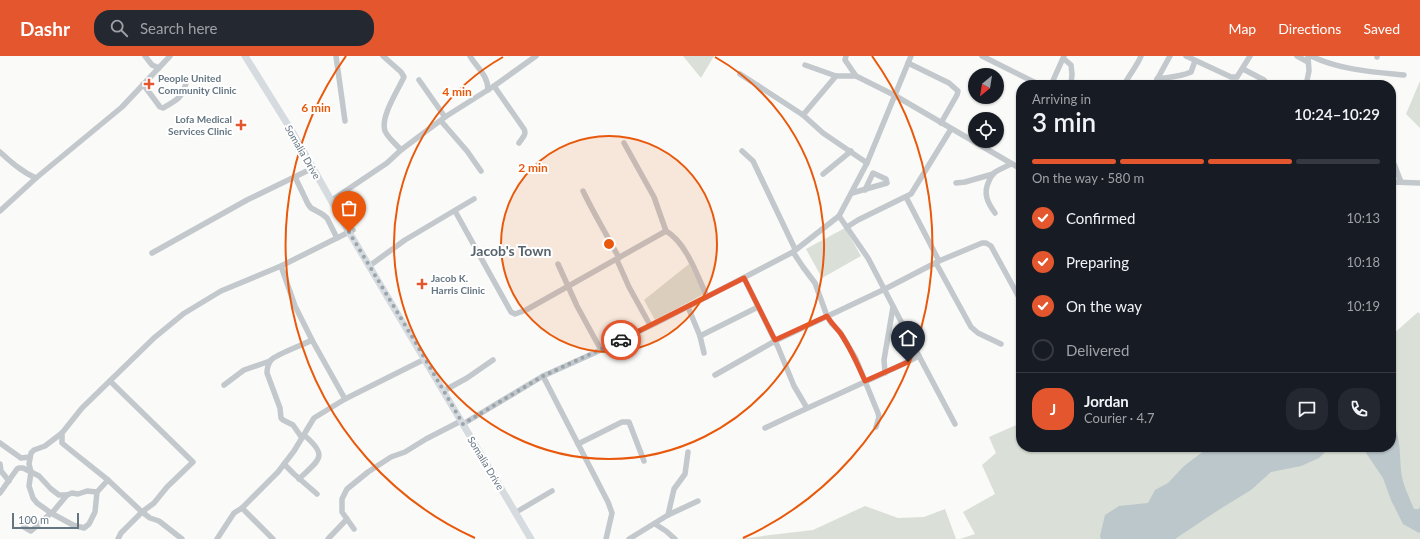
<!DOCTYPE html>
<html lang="en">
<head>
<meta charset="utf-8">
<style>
	body { margin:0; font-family:Lato,sans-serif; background:#242831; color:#f1f3f6; height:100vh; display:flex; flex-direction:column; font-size:15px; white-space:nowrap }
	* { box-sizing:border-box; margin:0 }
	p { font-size:13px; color:#9ea1a6 }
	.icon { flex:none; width:22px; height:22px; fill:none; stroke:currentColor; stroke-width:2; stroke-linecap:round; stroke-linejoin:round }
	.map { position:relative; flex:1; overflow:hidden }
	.side { position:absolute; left:1016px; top:24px; width:380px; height:372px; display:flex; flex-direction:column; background:#171b24; border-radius:16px; box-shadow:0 1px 3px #0004 }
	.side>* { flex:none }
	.needle { width:26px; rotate:210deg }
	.buttons { position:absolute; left:968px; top:12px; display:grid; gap:8px }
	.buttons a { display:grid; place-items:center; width:36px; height:36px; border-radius:50%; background:#171b24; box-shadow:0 1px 3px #0004; font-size:20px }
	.scale { position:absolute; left:12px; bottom:10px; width:67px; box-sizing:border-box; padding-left:4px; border:2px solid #657683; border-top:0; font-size:11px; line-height:14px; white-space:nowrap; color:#657683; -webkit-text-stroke:3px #fff; paint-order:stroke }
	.pin { position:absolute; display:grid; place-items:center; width:34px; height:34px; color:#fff; margin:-41px -17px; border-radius:50% 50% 50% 0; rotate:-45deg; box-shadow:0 0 4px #0007 }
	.pin .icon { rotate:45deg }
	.courier { position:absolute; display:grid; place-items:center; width:40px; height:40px; margin:-20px; border:3px solid #e4572e; border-radius:50%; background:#fff; color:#222; box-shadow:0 1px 5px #0007 }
	.overview em { font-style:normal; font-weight:600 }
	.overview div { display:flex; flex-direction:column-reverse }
	.overview { display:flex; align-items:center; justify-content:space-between; height:68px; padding:0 16px }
	h1 { font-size:26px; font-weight:600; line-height:30px }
	.bar { display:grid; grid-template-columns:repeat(4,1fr); gap:6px 4px; align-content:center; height:48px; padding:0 16px }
	.bar i { height:5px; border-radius:3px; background:#363941 }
	.bar .selected { background:#e4572e }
	.bar p { grid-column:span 4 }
	.line { display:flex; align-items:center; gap:10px; padding:0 16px; border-top:1px solid #363941 }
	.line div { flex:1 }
	.round { display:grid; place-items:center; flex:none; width:42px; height:42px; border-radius:16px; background:#242831 }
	ol { padding:0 16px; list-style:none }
	li { display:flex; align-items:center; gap:12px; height:44px }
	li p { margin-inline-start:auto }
	li .icon { padding:4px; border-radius:50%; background:#e4572e; color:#fff; stroke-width:4 }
	li:last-child { color:#9ea1a6 }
	li i { width:22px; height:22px; border:2px solid #363941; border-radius:50% }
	header { display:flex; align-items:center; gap:24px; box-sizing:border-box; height:56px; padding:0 20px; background:#e4572e; color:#fff }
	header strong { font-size:19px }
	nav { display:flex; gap:22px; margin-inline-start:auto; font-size:14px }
	.search { width:280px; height:36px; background:#242831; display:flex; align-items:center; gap:10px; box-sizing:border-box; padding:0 14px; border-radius:16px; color:#9ea1a6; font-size:15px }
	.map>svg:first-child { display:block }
	.green { fill:#dadfd7 }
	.water { fill:#bbc7cb }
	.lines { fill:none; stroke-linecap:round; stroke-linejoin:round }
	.minor { stroke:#c3c8cc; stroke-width:5.5 }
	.major { stroke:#d6dbdf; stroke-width:7 }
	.done { stroke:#99a4ac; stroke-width:4; stroke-dasharray:0 7.2 }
	.route { stroke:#e4572e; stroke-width:5 }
	.ring { fill:none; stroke:#e8590c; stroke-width:2 }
	.poi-dot { fill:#e4572e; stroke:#fff; stroke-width:1.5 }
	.labels { text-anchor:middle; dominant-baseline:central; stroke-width:4; stroke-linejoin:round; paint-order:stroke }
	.poi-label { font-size:10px; font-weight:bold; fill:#657683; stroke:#fff; text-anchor:start }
	.street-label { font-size:10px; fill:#657683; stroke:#fff }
	.district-label { font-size:14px; font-weight:bold; fill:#57646e; stroke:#fff }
	.centre { fill:#e8590c; stroke:#fff; stroke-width:2 }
	.ring-label { font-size:12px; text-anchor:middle; font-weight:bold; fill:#e8590c; stroke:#fff; stroke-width:4; stroke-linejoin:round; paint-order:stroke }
</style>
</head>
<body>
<header>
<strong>Dashr</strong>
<div class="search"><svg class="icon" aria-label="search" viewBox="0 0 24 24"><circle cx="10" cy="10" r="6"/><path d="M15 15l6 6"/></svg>Search here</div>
<nav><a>Map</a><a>Directions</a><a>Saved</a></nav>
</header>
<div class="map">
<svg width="1420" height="483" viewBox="0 0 1420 483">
	<rect width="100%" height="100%" fill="#fafaf8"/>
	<g class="green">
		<path d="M683,0H714L701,22Z"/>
		<path d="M1420,25V72L1406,58Z"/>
		<path d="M845,172L861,200L822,222L806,193Z"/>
		<path d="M689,208L704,238L655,264L644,244Z"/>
		<path d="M1418,256L1420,258V483H960L975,478L963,456L995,438L982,409L996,397L989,381L1021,367V391H1391V280Z"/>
		<path d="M865,450L898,462L924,461L945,453L956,483H738L813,474Z"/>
	</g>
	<g class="water">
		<path d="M1391,366C1402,377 1399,406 1402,421C1404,431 1410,443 1414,453H1419L1420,450V476L1419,477L1403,468L1391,444L1383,422L1362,391H1391Z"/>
		<path d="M1209,391H1330L1319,402L1301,410L1271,416L1251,434L1220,453L1175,483H1101L1100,480L1105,459L1119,450L1148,447L1155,434L1168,427L1184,410Z"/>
	</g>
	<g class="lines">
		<g class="minor">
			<path d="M145,0L152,9L159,12"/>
			<path d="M336,0L345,65"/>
			<path d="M383,0L401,16L404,21C398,34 380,61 385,75C388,82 396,88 401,94"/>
			<path d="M470,0C477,12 488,19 488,34"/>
			<path d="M846,0L845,4L856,20L894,39L1021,113"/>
			<path d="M982,0L1040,29"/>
			<path d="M1186,0L1231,21H1237L1250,0"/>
			<path d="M1297,0L1308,6"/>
			<path d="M1311,0C1340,14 1373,16 1404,19"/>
			<path d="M1377,0V1"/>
			<path d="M1064,3L1071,9L1072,18L1071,29"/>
			<path d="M908,7L949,27L958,35L957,39L941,67"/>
			<path d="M805,9L836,20H856"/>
			<path d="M1243,13L1264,24L1268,29"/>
			<path d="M740,18L803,59L823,77L867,107"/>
			<path d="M1157,23C1169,21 1180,21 1191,16L1195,5"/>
			<path d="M419,24L445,61"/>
			<path d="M143,28L160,51L163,52C179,43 182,42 187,24"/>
			<path d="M1051,29L1064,0"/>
			<path d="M1124,29C1129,19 1137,10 1141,0"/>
			<path d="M1154,29L1170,0"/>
			<path d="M1306,29L1309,15L1308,0"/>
			<path d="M494,30L524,73C527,79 522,82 519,87"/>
			<path d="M803,59L836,20"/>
			<path d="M441,65L467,95L481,115"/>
			<path d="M624,87L654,141L666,175C686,186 698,221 707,241"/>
			<path d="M742,95L753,105L795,193"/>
			<path d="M0,96C11,106 22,116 36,122"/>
			<path d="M1391,107L1394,108L1401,126"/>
			<path d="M823,118L851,95"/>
			<path d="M295,121L308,148L311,152L322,158L327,162L337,182"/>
			<path d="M1391,126L1420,127"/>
			<path d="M956,127L965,126L993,118"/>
			<path d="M583,135C594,158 607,179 619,202"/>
			<path d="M852,137L887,127L886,123L873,117L865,134"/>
			<path d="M906,141L939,205"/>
			<path d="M335,142L387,107L401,94L445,61L494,30L536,0"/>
			<path d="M0,155L36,122L122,51L170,0"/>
			<path d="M455,155L511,256L515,258L526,254L666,175"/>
			<path d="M995,157C987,146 983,137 989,125C990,122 992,119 994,117C999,113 1005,111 1011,108"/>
			<path d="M847,171L858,164L911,138L951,73"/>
			<path d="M793,196L803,211L815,227L827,260L831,267L840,276L856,303L878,357L879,361L876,371"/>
			<path d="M152,197L247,144L313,112"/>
			<path d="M617,204L629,231L650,269"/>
			<path d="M936,207L971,271L978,277L1001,288"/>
			<path d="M372,208L405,184L474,143"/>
			<path d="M558,208L577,250L601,294"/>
			<path d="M281,210L295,250L312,284L345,343"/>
			<path d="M744,222L778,291L794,330L807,352"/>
			<path d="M688,251L700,280L704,297"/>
			<path d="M700,280L758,251"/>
			<path d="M919,300L955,368"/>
			<path d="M885,317L884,304L893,251"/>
			<path d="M715,319L775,285L885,233L939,205L982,187H986L991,190L1021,245"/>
			<path d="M543,320L608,446L612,457L606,483"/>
			<path d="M110,325L193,406L167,431L154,447L142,456L121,477L118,483"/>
			<path d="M224,329L244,314L270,305"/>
			<path d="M447,333L467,322L493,304"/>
			<path d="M463,368L543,320L601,294L662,264L793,196L839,160L867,107L911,0"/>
			<path d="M765,372C816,347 868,326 919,300L868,202L839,160"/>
			<path d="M62,377V387L68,392L108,424L142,456L150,462L159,465L182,483"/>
			<path d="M302,382L293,369L283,364L281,362L280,352L267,317C267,313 268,308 271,304C277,298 303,289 312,284"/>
			<path d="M0,387L21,402L30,401"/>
			<path d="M578,388L622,366H629L644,405"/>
			<path d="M0,408L1,415L9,425"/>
			<path d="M284,408L294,418L317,438"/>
			<path d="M299,423C318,404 330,401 304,379"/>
			<path d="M108,424L97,436L95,456L89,468L84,472L73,469L51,457L37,447L33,442L29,430L31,416L29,408L31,397L34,394L45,390L62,377L82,352L155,281L183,258L221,235L281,210L353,174"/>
			<path d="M0,437L17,413L19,412H23L39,420L51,433L59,439H67L72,437L78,438L87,435L97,436"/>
			<path d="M242,452L273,483"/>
			<path d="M518,455L552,435"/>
			<path d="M52,457L67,439"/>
			<path d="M668,459L674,433L685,418L688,396"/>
			<path d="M29,463L24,467V471L31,475L51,457"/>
			<path d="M655,468L666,475L675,483"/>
			<path d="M354,473L342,456V443L347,433L368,416L391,401L405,396L426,383L461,365"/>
			<path d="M217,483L234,457L242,452L278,416L294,395L314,362L345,343L425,303"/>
			<path d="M328,483L347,463"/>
			<path d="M629,483L668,459L698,445"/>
		</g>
		<path class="major" d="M245,0L293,77L349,176L531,483"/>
	</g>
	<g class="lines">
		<path class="done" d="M349,176L414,284L463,368L543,320L621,284"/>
		<path class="route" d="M621,284L744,222L775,284L827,260C831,267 836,271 841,278C851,293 858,309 865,325L908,306"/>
	</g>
	<circle cx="609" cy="188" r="108" fill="#e8590c" fill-opacity=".12"/>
	<g class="ring">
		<circle cx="609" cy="188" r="108"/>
		<path d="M715 1A215 215 0 1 1 503 1"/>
		<path d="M475 482A323 323 0 0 1 346 0M872 0A323 323 0 0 1 743 482"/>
	</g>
	<g class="poi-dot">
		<path d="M147 22h4v4h4v4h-4v4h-4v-4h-4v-4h4z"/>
		<path d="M239 63h4v4h4v4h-4v4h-4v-4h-4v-4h4z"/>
		<path d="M420 222h4v4h4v4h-4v4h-4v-4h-4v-4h4z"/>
	</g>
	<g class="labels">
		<g class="poi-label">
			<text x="158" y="22">People United<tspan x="158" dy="12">Community Clinic</tspan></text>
			<text x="232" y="63" text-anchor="end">Lofa Medical<tspan x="232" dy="12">Services Clinic</tspan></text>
			<text x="431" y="222">Jacob K.<tspan x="431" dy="12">Harris Clinic</tspan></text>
		</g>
		<g class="street-label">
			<text transform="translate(303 96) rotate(60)">Somalia Drive</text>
			<text transform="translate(486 407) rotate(59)">Somalia Drive</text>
		</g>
		<g class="district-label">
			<text x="511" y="194">Jacob's Town</text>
		</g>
	</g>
	<circle cx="609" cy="188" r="6" class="centre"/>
	<g class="ring-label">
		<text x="457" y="40">4 min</text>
		<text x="316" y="56">6 min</text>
		<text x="533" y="116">2 min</text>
	</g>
</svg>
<div class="buttons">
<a><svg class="needle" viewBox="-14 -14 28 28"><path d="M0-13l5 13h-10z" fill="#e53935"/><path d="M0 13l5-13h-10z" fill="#9ea1a6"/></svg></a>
<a><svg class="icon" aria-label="locate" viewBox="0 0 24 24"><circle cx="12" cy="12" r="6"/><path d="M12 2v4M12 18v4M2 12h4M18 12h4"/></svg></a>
</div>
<div class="scale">100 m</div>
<div class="pin" style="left:349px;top:176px;background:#ea580c"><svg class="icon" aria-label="bag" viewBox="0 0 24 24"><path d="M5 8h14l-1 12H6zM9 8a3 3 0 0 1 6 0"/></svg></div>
<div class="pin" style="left:908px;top:306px;background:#1f2937"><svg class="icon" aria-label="home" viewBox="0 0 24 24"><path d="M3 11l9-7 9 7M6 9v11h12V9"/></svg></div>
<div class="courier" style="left:621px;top:284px"><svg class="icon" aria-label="car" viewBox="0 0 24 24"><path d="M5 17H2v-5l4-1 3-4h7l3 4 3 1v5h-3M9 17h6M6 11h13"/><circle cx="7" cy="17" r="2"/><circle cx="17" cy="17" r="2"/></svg></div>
<section class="side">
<div class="overview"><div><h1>3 min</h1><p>Arriving in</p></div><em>10:24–10:29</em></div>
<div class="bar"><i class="selected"></i><i class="selected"></i><i class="selected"></i><i></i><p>On the way · 580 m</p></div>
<ol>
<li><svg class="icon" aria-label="check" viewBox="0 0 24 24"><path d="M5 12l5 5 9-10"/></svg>Confirmed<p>10:13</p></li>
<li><svg class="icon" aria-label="check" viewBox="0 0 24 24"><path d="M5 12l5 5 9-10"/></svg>Preparing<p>10:18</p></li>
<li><svg class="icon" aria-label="check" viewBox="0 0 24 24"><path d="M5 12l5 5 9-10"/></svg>On the way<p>10:19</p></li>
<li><i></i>Delivered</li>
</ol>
<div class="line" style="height:72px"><b class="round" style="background:#e4572e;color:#fff">J</b><div><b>Jordan</b><p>Courier · 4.7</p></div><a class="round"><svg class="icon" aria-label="chat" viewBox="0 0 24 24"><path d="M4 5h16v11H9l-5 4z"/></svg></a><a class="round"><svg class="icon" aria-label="phone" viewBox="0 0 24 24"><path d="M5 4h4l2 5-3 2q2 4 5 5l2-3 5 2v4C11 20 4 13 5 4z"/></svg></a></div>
</section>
</div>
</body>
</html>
